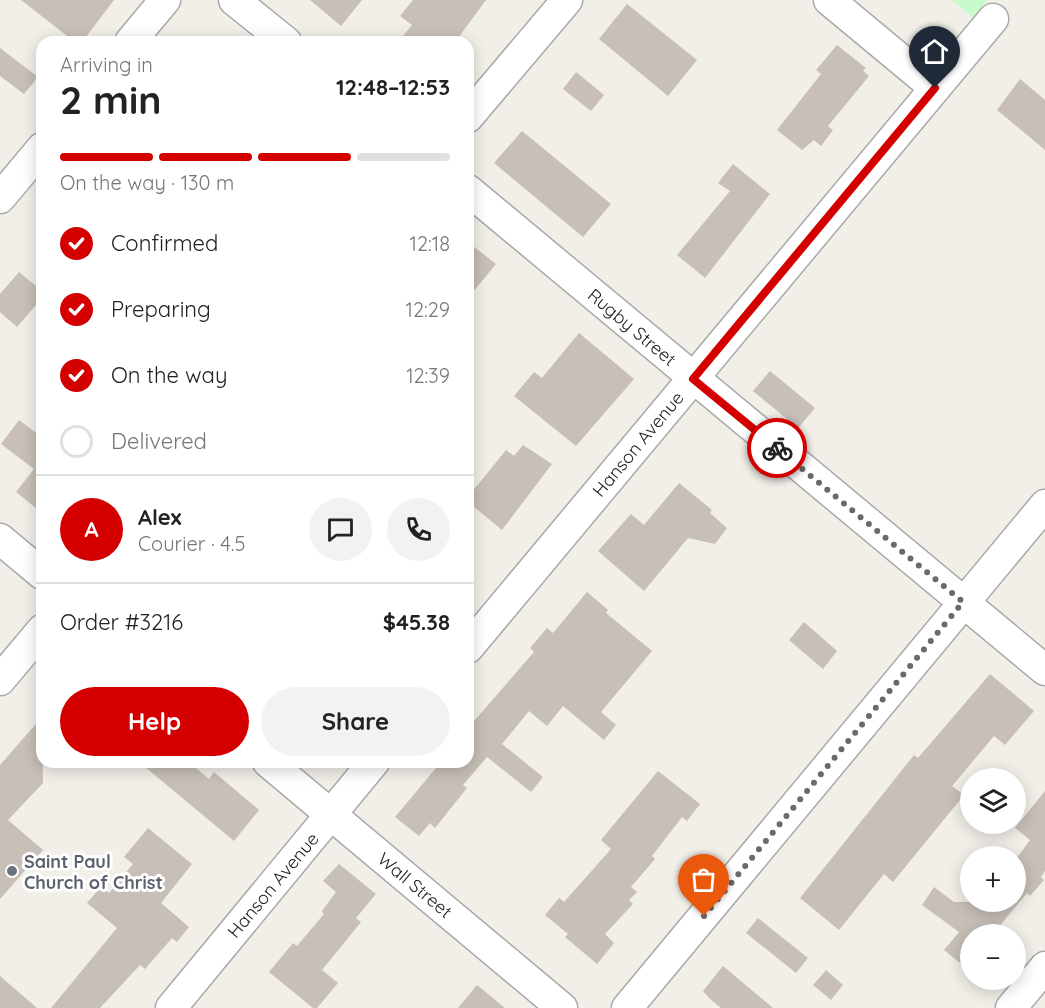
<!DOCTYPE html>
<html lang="en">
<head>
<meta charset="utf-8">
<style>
	body { margin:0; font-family:Quicksand,sans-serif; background:#f2f2f2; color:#222; height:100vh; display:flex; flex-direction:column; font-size:22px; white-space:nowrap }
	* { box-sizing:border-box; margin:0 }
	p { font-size:20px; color:#767676 }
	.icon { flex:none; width:33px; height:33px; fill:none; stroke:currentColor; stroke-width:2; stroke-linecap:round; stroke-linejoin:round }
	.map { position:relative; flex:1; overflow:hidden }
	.details { position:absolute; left:36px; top:36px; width:438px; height:732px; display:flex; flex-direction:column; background:#fff; border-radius:18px; box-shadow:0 3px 15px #0003 }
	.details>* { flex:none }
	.fabs { position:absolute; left:960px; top:768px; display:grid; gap:12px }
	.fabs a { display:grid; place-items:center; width:66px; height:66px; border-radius:50%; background:#fff; box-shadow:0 3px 15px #0003; font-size:30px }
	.pin { position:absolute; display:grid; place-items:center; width:51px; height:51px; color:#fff; margin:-62px -26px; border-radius:50% 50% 50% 0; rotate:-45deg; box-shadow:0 0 6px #0007 }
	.pin .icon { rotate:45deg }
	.courier { position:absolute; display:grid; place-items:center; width:60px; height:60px; margin:-30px; border:4px solid #d40000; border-radius:50%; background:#fff; color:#222; box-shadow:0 2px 8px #0007 }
	.summary em { font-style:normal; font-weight:700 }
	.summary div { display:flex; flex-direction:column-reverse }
	.summary { display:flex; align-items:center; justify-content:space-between; height:102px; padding:0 24px }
	h1 { font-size:39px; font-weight:700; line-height:45px }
	.bar { display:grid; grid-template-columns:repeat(4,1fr); gap:9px 6px; align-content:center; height:72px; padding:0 24px }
	.bar i { height:8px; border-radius:4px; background:#e0e0e0 }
	.bar .on { background:#d40000 }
	.bar p { grid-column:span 4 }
	.line { display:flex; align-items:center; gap:15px; padding:0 24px; border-top:2px solid #e0e0e0 }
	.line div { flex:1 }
	.round { display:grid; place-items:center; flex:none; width:63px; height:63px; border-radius:32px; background:#f2f2f2 }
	ol { padding:0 24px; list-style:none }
	li { display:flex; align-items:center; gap:18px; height:66px }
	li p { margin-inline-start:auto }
	li .icon { padding:6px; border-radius:50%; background:#d40000; color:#fff; stroke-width:4 }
	li:last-child { color:#767676 }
	li i { width:33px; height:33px; border:3px solid #e0e0e0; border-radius:50% }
	.cta { display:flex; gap:12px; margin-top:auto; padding:12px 24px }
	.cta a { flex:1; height:69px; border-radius:36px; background:#d40000; color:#fff; font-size:24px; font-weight:700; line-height:69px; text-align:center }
	.cta a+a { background:#f2f2f2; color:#222 }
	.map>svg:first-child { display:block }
	.park { fill:#c8facc }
	.building { fill:#c7bfb8 }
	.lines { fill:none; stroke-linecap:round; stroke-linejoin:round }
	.minor-casing { stroke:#a9a9a9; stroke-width:33 }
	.minor { stroke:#fff; stroke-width:30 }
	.done { stroke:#6b6a68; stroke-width:6; stroke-dasharray:0 10.8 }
	.route { stroke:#d40000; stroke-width:8 }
	.worship-dot { fill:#6b7280; stroke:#fff; stroke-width:2 }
	.labels { text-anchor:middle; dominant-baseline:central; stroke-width:6; stroke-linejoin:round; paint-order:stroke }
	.street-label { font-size:18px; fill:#222; stroke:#fff }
	.worship-label { font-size:18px; font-weight:bold; fill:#5b616d; stroke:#fff; text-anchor:start }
</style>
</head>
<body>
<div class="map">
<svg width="1045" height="1008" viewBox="0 0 1045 1008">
	<rect width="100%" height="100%" fill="#f2efe9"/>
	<path class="park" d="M952,0H987L973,18Z"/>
	<g class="building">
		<path d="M21,0H114L82,42H75Z"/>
		<path d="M310,0H362L341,26Z"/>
		<path d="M413,0H486L455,42H398L412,25L400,16Z"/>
		<path d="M627,4L697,60L668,96L599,39Z"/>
		<path d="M837,45L866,68L863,71L869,76L828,126L833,130L821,146L814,140L802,150L777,130L821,74L816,70Z"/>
		<path d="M0,48L38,77L24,94L0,76Z"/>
		<path d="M576,72L604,95L591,111L563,89Z"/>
		<path d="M1020,79L1045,100V150L997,110Z"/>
		<path d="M522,131L611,204L583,237L494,163Z"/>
		<path d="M733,164L770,194L705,278L677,255L730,191L718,183Z"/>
		<path d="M468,242L496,264L468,298Z"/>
		<path d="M19,272L42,291V298L17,327L0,312V294Z"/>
		<path d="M579,333L634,379L576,446L514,396L534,372L542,378Z"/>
		<path d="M770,371L815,408L798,428L753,391Z"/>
		<path d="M19,420L42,437V513L16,492L34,469L1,444Z"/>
		<path d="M523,445L552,464L502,530L468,502V497L506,450L514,456Z"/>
		<path d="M679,483L712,510L710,513L727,528L715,544L688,538L644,591L598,551L631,514L644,525Z"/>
		<path d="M587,592L608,610L606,613L652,651L601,712L616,725L604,740L563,706L547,726L529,711L502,744L543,777L531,792L487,757L463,785L467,788L435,828L430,823L419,836L395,817L441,762H468V728L534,652L530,648L547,628L553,633Z"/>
		<path d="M804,622L837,651L823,669L789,640Z"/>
		<path d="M990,674L1034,711L1005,745L994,736L952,786L964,795L893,882L884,874L839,930L800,898L914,755L918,758Z"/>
		<path d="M42,717L43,783L8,820L43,850L0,899V765Z"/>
		<path d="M139,762H189L209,779L214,772L259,810L234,841Z"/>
		<path d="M658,771L700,804L687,821L682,817L652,856L655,859L631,887L637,892L629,900L633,904L605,934L614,943L597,964L565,937L568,934L545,915L559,898L564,902L611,849L601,840Z"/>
		<path d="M1045,791V871L1041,877L1044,880L1030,896L1027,893L993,934H970V971L944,950L959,932L922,905L934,887L954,902H1016V859L1030,840L1015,828Z"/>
		<path d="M148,828L192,864L161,903L189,927L177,942L172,938L145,969L140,965L100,1008H51L117,928L87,903L101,887L109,893L133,864L124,857Z"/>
		<path d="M339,864L376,894L356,918L361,922L322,970L338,983L317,1008H313L269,972L293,943L297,946L324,914L322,911L336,892L323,881Z"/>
		<path d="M758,918L808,958L796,973L746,933Z"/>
		<path d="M723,966L773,1008H721L709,998L703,991Z"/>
		<path d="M826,970L843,985L831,1000L813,985Z"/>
		<path d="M0,976L37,1008H0Z"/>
		<path d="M477,985L505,1008H458Z"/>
	</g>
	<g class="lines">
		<defs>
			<g id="minor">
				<path d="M234,0L286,42"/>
				<path d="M829,0L935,88"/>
				<path d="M130,42L165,0"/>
				<path d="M468,117L567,0"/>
				<path d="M468,190L1045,670"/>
				<path d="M0,198L42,148"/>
				<path d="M0,539L42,574"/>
				<path d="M468,648L993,19"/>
				<path d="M0,680L42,630"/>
				<path d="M268,762L562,1008"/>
				<path d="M171,1008L374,762"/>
				<path d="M627,1008L1045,505"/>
				<path d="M1011,1008L1045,967"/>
			</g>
		</defs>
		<use href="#minor" class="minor-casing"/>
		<use href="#minor" class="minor"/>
	</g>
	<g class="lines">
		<path class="done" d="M704,916L963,602L777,448"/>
		<path class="route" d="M777,448L693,379L935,88"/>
	</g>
	<circle class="worship-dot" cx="12" cy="871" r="6"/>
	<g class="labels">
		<g class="street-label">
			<text transform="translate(632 327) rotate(40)">Rugby Street</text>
			<text transform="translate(638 444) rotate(-50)">Hanson Avenue</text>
			<text transform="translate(273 885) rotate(-50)">Hanson Avenue</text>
			<text transform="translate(415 885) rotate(40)">Wall Street</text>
		</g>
		<g class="worship-label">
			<text x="24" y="861">Saint Paul<tspan x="24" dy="21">Church of Christ</tspan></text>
		</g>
	</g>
</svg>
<div class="fabs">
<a><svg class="icon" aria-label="layers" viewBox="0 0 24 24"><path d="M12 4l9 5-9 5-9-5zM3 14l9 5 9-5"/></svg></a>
<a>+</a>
<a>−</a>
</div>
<div class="pin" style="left:704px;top:916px;background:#ea580c"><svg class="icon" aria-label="bag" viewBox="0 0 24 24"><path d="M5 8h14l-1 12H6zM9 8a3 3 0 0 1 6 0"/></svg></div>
<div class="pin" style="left:935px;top:88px;background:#1f2937"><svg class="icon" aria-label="home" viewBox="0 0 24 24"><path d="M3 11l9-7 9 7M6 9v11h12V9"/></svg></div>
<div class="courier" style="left:777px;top:448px"><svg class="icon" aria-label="bike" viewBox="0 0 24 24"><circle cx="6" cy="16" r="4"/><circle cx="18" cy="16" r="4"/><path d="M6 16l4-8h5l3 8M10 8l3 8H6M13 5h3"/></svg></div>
<section class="details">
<div class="summary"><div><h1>2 min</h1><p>Arriving in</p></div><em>12:48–12:53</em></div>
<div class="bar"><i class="on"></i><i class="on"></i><i class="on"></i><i></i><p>On the way · 130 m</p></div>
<ol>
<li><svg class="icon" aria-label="check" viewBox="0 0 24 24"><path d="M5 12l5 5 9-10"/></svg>Confirmed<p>12:18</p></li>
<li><svg class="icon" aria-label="check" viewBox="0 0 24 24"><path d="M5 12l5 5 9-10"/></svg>Preparing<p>12:29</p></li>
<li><svg class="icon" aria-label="check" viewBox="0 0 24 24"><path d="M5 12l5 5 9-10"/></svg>On the way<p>12:39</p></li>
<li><i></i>Delivered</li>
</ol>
<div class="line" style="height:108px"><b class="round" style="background:#d40000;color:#fff">A</b><div><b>Alex</b><p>Courier · 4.5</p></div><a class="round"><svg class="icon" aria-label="chat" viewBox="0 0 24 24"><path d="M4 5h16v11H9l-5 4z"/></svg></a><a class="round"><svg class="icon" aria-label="phone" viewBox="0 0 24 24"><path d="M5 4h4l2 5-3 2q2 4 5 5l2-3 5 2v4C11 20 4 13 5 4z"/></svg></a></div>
<div class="line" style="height:78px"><div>Order #3216</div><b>$45.38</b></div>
<div class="cta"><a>Help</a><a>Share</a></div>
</section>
</div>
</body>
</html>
